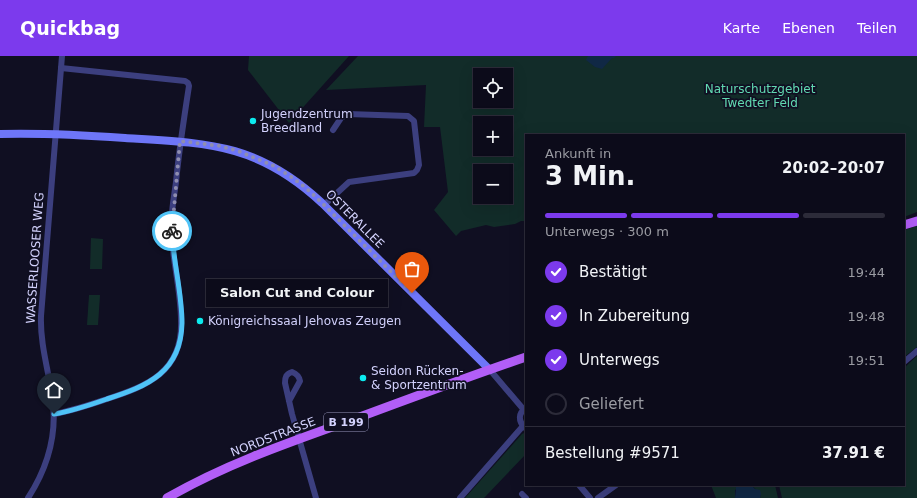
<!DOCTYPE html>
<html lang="de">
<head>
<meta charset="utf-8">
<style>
	body { margin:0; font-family:"DejaVu Sans",sans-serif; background:#1a1927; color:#f1f3f6; height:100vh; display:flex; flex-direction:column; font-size:15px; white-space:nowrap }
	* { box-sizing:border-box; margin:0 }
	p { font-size:13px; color:#9a9ba2 }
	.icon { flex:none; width:22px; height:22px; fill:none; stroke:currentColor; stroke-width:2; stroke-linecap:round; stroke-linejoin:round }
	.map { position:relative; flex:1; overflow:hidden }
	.side { position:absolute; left:525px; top:78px; width:380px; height:352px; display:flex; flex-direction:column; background:#0c0b1a; border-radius:0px; box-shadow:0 4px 16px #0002,0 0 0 1px #2c2b39 }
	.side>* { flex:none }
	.controls { position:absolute; left:473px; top:12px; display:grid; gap:8px }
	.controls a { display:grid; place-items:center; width:40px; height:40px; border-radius:0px; background:#0c0b1a; box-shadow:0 4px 16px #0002,0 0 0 1px #2c2b39; font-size:20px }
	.pin { position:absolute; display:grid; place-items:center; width:34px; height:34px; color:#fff; margin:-41px -17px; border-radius:50% 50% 50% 0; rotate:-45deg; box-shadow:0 0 4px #0007 }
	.pin .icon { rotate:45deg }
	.courier { position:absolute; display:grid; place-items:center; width:40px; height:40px; margin:-20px; border:3px solid #4fc3f7; border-radius:50%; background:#fff; color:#222; box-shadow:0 1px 5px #0007 }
	.bubble { position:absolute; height:28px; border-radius:0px; background:#0c0b1a; box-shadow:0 4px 16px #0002,0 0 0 1px #2c2b39; font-size:13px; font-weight:600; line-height:28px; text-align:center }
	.head em { font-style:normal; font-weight:600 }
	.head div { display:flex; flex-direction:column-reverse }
	.head { display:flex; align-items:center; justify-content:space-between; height:68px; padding:0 20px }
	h1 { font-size:26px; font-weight:600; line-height:30px }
	.bar { display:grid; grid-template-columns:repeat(4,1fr); gap:6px 4px; align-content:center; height:48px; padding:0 20px }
	.bar i { height:5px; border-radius:3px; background:#2c2b39 }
	.bar .on { background:#7c3aed }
	.bar p { grid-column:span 4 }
	.line { display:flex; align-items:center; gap:10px; padding:0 20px; border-top:1px solid #2c2b39 }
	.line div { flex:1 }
	ol { padding:0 20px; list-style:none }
	li { display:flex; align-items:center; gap:12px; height:44px }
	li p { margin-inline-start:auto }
	li .icon { padding:4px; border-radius:50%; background:#7c3aed; color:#fff; stroke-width:4 }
	li:last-child { color:#9a9ba2 }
	li i { width:22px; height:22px; border:2px solid #2c2b39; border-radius:50% }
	header { display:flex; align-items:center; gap:24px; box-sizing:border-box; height:56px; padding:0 20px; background:#7c3aed; color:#fff }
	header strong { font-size:19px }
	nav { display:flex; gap:22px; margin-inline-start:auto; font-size:14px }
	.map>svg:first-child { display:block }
	.green { fill:#122c29; fill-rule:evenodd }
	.water { fill:#102845 }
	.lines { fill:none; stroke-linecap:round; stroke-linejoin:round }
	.street { stroke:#3c3f7f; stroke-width:6 }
	.secondary { stroke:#6e76f8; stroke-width:8 }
	.primary { stroke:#b25ef7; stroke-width:9 }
	.done { stroke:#8f8eb0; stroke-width:4; stroke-dasharray:0 7.2 }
	.route { stroke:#4fc3f7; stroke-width:5 }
	.poi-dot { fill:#0cebef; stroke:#100f22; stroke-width:1.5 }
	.labels { text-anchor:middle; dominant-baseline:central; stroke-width:3.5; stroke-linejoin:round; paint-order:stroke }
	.shield { fill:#100f22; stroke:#9898bb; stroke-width:1 }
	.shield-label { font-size:11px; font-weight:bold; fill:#d3d2fd }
	.park-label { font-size:12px; fill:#61d9b1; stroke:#100f22 }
	.poi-label { font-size:12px; fill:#d3d2fd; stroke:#100f22; text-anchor:start }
	.street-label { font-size:12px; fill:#d3d2fd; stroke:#100f22 }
</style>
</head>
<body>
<header>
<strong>Quickbag</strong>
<nav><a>Karte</a><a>Ebenen</a><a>Teilen</a></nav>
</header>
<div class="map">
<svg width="917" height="442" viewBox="0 0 917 442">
	<rect width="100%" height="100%" fill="#100f22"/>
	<g class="green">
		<path d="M249,0H349L289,67L248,14Z"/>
		<path d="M358,0H917V156L904,161V79H526V165H521L515,168L494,171L486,169L461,175L456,180L434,154L448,136L440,71H424L426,29L326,34ZM480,19H506V45H480ZM480,67H506V93H480ZM480,115H506V141H480Z"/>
		<path d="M917,170V291L904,301V174Z"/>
		<path d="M91,182L103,183L102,213H90Z"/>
		<path d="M89,239H100L98,269H87Z"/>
		<path d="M917,300V442H782L779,429H904V312Z"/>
		<path d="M526,376V398L484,442H465L522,378Z"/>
		<path d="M711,429H747L741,430L735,434V442H716Z"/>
		<path d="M751,429H775L778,442H760L761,438Z"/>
	</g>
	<g class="water">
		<path d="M588,0H616L614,2H612L602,13L595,11L586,4Z"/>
		<path d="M751,429L755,433L760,434L761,438L760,442H735L736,431Z"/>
	</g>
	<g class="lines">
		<g class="street">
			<path d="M324,149L349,126L414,117L417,114L419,109L414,65L408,60L348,58L341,62L333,74"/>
			<path d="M904,306L917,295"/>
			<path d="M490,314L524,354"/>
			<path d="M289,345L300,325C299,320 297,318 292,316C286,318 285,321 285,327L292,358L316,442"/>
			<path d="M54,358C72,355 89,349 107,343C147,330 183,316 181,265C181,234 172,203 171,172C171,157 174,141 176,126C179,94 184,62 189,30L188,27L185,25L61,12"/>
			<path d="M525,372C518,365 518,357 526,352"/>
			<path d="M579,429L590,442"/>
			<path d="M522,438L526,442"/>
			<path d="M28,442C48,411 58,376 52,339C48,313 40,287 41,260L62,0"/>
			<path d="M460,442L523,370"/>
			<path d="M598,442L616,429"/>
		</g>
		<path class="secondary" d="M0,78C42,77 83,79 125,82C207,87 258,87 322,147L490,314"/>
		<g class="primary">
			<path d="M904,169L917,165"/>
			<path d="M167,442C224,409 287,387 349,365C408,343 467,321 526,301"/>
		</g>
	</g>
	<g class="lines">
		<path class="done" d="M172,175L180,85L220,90L238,95L272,109L290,120L306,132L322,147L412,237"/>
		<path class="route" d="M54,358C72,355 90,349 107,343C148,330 181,316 182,267C182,236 173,206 172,175"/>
	</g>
	<g class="poi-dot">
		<circle cx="253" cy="65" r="4"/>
		<circle cx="200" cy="265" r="4"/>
		<circle cx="363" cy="322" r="4"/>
	</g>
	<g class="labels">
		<rect class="shield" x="324" y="357" width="44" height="18" rx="3"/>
		<g class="shield-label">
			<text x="346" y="366">B 199</text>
		</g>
		<g class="park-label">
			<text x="760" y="33">Naturschutzgebiet<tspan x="760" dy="14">Twedter Feld</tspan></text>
		</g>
		<g class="poi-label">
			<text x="261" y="58">Jugendzentrum<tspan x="261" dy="14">Breedland</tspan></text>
			<text x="208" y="265">Königreichssaal Jehovas Zeugen</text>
			<text x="371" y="315">Seidon Rücken-<tspan x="371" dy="14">&amp; Sportzentrum</tspan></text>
		</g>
		<g class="street-label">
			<text transform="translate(355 163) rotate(45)">OSTERALLEE</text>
			<text transform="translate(35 202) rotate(-86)">WASSERLOOSER WEG</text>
			<text transform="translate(273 381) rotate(-21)">NORDSTRASSE</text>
		</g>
	</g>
</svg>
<div class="controls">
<a><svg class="icon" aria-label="locate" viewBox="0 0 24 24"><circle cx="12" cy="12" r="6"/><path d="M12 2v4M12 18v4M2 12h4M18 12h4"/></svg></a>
<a>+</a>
<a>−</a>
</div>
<div class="pin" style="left:412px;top:237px;background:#ea580c"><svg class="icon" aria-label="bag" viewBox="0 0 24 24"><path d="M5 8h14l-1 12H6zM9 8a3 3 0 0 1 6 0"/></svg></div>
<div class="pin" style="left:54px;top:358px;background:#1f2937"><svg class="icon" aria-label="home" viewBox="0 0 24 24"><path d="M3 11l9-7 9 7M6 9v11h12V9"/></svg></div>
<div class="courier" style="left:172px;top:175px"><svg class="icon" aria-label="bike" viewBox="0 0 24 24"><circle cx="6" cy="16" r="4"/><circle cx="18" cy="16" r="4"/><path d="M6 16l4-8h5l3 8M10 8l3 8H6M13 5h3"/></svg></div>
<div class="bubble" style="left:206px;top:223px;width:182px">Salon Cut and Colour</div>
<section class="side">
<div class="head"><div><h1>3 Min.</h1><p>Ankunft in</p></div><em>20:02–20:07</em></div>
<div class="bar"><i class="on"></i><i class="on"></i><i class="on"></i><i></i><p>Unterwegs · 300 m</p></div>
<ol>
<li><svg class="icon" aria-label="check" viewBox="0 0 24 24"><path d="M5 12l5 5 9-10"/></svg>Bestätigt<p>19:44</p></li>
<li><svg class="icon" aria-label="check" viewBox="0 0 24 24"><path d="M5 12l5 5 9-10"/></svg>In Zubereitung<p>19:48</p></li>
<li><svg class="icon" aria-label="check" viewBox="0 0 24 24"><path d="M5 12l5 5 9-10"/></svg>Unterwegs<p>19:51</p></li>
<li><i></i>Geliefert</li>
</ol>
<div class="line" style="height:52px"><div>Bestellung #9571</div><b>37.91 €</b></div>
</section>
</div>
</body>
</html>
